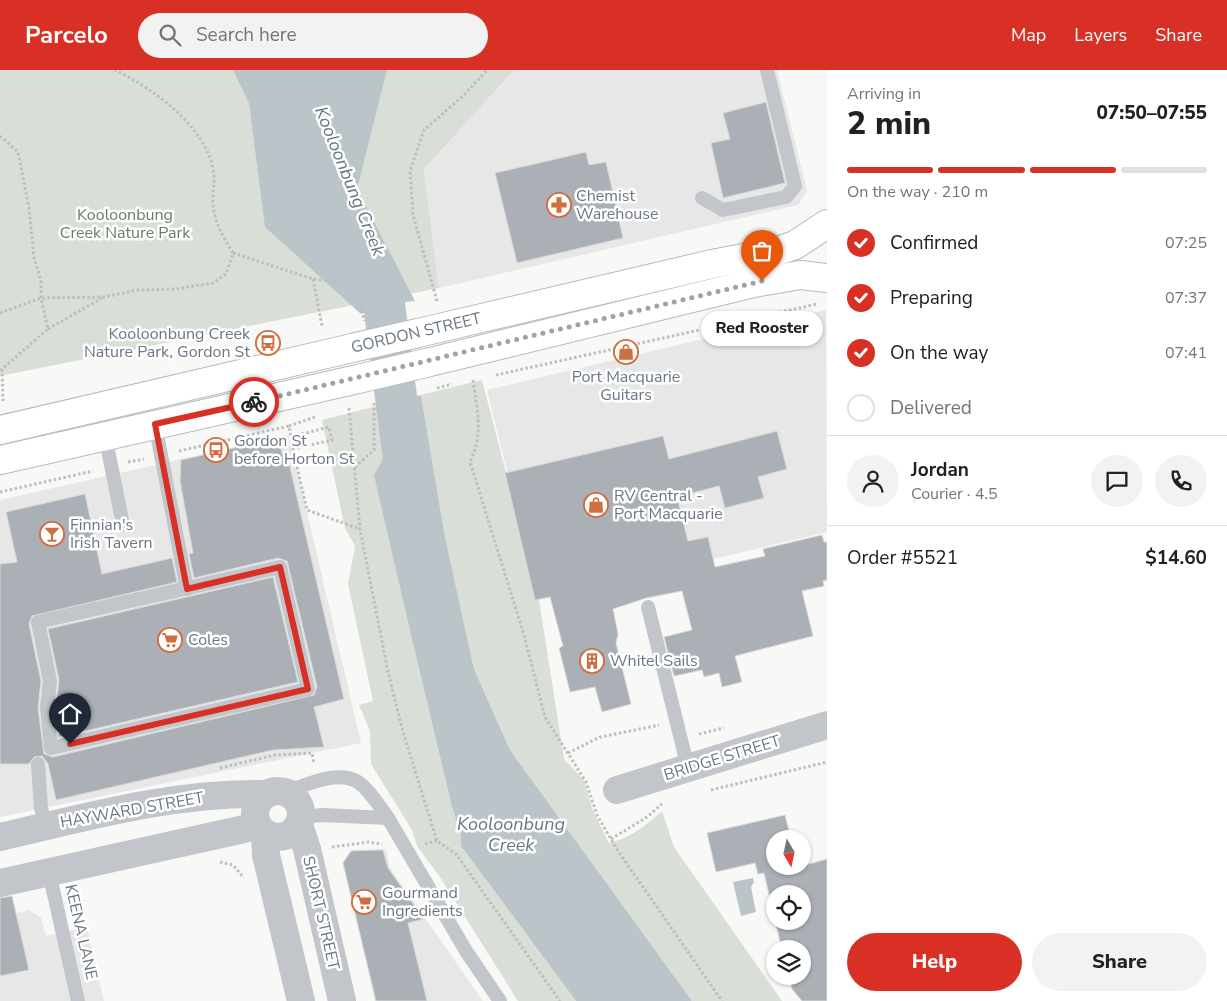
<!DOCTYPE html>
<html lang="en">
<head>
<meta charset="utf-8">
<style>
	body { margin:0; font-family:"Nunito Sans",sans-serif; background:#f2f2f2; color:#202124; height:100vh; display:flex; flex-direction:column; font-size:19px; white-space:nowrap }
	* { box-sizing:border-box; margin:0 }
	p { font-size:16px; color:#757577 }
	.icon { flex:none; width:28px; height:28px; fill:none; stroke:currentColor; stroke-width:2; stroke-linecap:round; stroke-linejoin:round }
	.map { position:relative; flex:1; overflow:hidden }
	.sheet { display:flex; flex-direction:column; background:#fff; width:400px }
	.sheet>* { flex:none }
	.needle { width:32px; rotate:171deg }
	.fabs { position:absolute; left:766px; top:760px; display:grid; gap:10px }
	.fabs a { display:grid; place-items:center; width:45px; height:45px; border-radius:50%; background:#fff; box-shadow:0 1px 4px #0004; font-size:25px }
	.pin { position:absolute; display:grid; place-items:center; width:42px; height:42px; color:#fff; margin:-51px -21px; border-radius:50% 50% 50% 0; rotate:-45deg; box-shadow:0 0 5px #0007 }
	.pin .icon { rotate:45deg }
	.courier { position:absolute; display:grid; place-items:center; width:50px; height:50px; margin:-25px; border:4px solid #d93025; border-radius:50%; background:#fff; color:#222; box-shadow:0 1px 6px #0007 }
	.bubble { position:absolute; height:35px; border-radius:18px; background:#fff; box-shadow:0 1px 4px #0004; font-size:16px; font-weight:800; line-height:35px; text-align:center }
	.overview em { font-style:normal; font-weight:800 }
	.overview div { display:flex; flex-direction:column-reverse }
	.overview { display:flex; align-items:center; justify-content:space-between; height:85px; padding:0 20px }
	h1 { font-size:32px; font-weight:800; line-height:38px }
	.bar { display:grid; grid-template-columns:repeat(4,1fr); gap:8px 5px; align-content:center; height:60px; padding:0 20px }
	.bar i { height:6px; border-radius:4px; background:#e0e0e0 }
	.bar .current { background:#d93025 }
	.bar p { grid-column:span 4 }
	.line { display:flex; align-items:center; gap:12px; padding:0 20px; border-top:1px solid #e0e0e0 }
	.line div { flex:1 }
	.round { display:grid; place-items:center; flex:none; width:52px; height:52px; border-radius:26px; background:#f2f2f2 }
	ol { padding:0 20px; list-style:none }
	li { display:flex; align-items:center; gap:15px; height:55px }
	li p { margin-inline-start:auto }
	li .icon { padding:5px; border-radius:50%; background:#d93025; color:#fff; stroke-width:4 }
	li:last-child { color:#757577 }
	li i { width:28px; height:28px; border:2px solid #e0e0e0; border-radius:50% }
	.cta { display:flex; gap:10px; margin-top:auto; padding:10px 20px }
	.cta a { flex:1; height:58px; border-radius:30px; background:#d93025; color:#fff; font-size:20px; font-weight:800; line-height:58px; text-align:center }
	.cta a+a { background:#f2f2f2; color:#202124 }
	header { display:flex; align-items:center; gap:30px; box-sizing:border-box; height:70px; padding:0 25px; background:#d93025; color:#fff }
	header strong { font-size:24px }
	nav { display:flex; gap:28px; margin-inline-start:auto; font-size:18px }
	.search { width:350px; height:45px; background:#f2f2f2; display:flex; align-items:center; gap:12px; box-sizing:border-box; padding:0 18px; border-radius:28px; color:#757577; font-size:19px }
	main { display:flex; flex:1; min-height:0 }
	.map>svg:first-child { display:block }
	.built { fill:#e6e7e6 }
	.green { fill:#d9ded7 }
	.water { fill:#bbc4c8 }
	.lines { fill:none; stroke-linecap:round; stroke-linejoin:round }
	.river { stroke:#bbc4c8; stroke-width:42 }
	.building { fill:#aab0b5; stroke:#d9dad8 }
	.secondary-casing { stroke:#b5b9bd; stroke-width:30 }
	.path { stroke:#bcbec0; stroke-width:3; stroke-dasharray:2.5 2.5; stroke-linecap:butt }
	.lane { stroke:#c2c5c9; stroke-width:14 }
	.street { stroke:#c2c5c9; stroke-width:28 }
	.secondary { stroke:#fff; stroke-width:28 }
	.secondary-bridge-casing { stroke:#b5b9bd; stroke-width:30; stroke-linecap:butt }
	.path-bridge { stroke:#bcbec0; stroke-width:3; stroke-dasharray:2.5 2.5; stroke-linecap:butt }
	.secondary-bridge { stroke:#fff; stroke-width:28 }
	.done { stroke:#9ca4ab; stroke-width:5; stroke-dasharray:0 9 }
	.route { stroke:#d93025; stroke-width:6 }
	.labels { text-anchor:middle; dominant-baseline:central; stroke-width:5; stroke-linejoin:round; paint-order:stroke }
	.poi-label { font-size:16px; fill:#6b7683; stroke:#fff; text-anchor:start }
	.park-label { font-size:16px; fill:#6b7b69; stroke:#fff }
	.street-label { font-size:16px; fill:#6b7683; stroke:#fff }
	.water-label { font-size:18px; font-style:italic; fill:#67767f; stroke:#fff }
</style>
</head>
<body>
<header>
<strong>Parcelo</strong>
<div class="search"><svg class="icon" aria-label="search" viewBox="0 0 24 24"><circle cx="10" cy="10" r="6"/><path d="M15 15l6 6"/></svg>Search here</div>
<nav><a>Map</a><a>Layers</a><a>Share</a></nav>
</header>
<main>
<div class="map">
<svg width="827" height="931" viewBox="0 0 827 931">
	<rect width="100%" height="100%" fill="#f8f8f6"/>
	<g class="built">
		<path d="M514,0H777L807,121L798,135L439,218L424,99Z"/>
		<path d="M826,240L827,462L539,530L487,320Z"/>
		<path d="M289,365L361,673L0,747V430Z"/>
		<path d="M386,779L390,798L483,931H375L343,794L354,780Z"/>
		<path d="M29,840L41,848L46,866L87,857L104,931H0V847Z"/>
	</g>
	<g class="green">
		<path d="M0,0H514L424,99L439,218L0,306Z"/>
		<path d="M482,310L539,530L564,689L584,710L593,741L609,773C631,768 645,756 662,741L674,777L782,931H692L510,680L474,599L445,467L421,325Z"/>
		<path d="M381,335C390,364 391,378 375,405L411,565L452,737L461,765V776L576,931H518L440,807L417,776L412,760L371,694L370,661L359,635L373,631L348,514L355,476L345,458L322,350Z"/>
	</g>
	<g class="water">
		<path d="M233,0H387L357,119L415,231L384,234L361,244L265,157L249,33Z"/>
		<path d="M421,325L445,467L474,599L510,680L692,931H576L461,776V765L452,737L411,565L374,405C391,378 390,364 381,335Z"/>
		<path d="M753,808L754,812L751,817L756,842L741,846L733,812Z"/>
	</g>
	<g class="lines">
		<path class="river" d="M384,234L404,389"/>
	</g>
	<g class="building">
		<path d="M766,32L785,113L723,128L711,73L730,69L723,43Z"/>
		<path d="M586,82L589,95L606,92L623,168L517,193L495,103Z"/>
		<path d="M777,361L787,399L758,407L764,428L725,438L719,416L677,427L688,471L708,467L715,497L765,486L763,479L822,465L824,472H827V510L823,511L824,516L802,521L813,566L735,586L742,612L722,617L719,603L704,607L702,600L674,606L664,567L692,560L682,521L646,528L613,539L618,564L616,573L631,634L602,642L595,617L570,622L559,578L563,576L550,527L535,530L505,403L663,366L669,389Z"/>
		<path d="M278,368L285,394L289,393L344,629L314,637L324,677L273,680L56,730L48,694L42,686L34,687L29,694H0V494L17,492L6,442L85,424L102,504L172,488L177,512L32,546L29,554L41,611L38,638L44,684L53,687L314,625L317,617L287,491L278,488L194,508L189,484L193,483L180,411L181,390Z"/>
		<path d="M273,507L298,612L59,667L56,637L59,610L48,559Z"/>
		<path d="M785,745L791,769H775V796H802L827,789V931H802L792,919L789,906H802V879H782L775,851H802V824H775V850L764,803L758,804L755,793L716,802L707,763Z"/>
		<path d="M383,780L388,798L424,849L408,853L427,931H376L343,793L351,781Z"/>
		<path d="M12,826L29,900L0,906V828Z"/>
	</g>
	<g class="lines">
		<defs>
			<g id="secondary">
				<path d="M418,263L712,194L775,182L795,175L827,154"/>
				<path d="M426,293L754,213L800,205L827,208"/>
				<path d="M0,360L352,278"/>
				<path d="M0,390L358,309"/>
			</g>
		</defs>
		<use href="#secondary" class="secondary-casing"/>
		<g class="path">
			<path d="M0,66L18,82L29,138L34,187L41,211V228L48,259L2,299L3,331"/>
			<path d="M233,183L313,209L341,212L361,229L364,251"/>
			<path d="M313,209L322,256"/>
			<path d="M437,231L413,145L410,101L424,60L464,25L487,0"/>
			<path d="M0,243L41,228L104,227L138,220L175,219L213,213L226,204L233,183C223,167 214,152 213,133C212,124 215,115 214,106C210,59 154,19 115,0"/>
			<path d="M48,259L104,227"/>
			<path d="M496,305L817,234"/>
			<path d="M473,310C477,341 484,362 470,392L524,565L545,647L586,712L597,745L618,781L722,931"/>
			<path d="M349,338L360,459L388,602L403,662L437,771L456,784L560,931"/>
			<path d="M289,356L315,347"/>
			<path d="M179,381L289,356L291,367L329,357L332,370L293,379L307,440L360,459"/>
			<path d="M128,392L144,389"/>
			<path d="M355,397L374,380V332"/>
			<path d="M0,422L93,401"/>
			<path d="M699,664L724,658"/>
			<path d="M568,683L600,667L659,655"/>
			<path d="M220,698L275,685L312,683L314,693"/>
			<path d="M711,720L827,692"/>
			<path d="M611,769L647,747L662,734"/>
			<path d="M425,774L437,771"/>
			<path d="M332,777L369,772L382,774"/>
			<path d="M220,792L233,795L244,808"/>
		</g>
		<g class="lane">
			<path d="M702,128L723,140L786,127L795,116L767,0"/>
			<path d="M155,354L187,519"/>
			<path d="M105,365L123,455"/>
			<path d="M280,497L308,619L51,678L47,637L50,611L38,552Z"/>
			<path d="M648,537L688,698"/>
			<path d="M38,694L41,738L46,756"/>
			<path d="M286,722C309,714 345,696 364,717C373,726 381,738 388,748L323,745L301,747"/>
			<path d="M388,748L466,881L500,931"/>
			<path d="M49,802L78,931"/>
		</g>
		<g class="street">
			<path d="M617,720L827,655"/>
			<circle cx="278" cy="744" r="23"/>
			<path d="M299,755L307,779L342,931"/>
			<path d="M265,763L266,785L301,931"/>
			<path d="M0,767C86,747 175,722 264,724"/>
			<path d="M0,813L258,756"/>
		</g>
		<use href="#secondary" class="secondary"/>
		<defs>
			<g id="secondary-bridge">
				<path d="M352,278L418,263"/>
				<path d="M358,309L426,293"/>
			</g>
		</defs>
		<use href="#secondary-bridge" class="secondary-bridge-casing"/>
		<path class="path-bridge" d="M437,318L452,314"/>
		<use href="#secondary-bridge" class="secondary-bridge"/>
	</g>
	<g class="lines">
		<path class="done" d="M254,332L762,211"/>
		<path class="route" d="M70,674L308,619L280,497L187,519L155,354L254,332"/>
	</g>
	<defs>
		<symbol id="pharmacy-ring" viewBox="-11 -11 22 22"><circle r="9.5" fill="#fff" stroke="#cf6e3f" stroke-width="1.5"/><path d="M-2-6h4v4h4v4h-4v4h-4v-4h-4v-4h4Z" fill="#cf6e3f"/></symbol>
		<symbol id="bus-ring" viewBox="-11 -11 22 22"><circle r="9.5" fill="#fff" stroke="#cf6e3f" stroke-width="1.5"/><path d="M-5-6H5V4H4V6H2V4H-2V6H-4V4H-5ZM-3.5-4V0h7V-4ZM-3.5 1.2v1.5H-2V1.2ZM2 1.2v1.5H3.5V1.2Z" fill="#cf6e3f"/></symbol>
		<symbol id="shop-ring" viewBox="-11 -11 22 22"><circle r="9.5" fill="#fff" stroke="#cf6e3f" stroke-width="1.5"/><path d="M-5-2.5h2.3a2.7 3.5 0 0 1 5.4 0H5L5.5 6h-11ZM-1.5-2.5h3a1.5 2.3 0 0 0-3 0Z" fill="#cf6e3f"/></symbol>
		<symbol id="bar-ring" viewBox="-11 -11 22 22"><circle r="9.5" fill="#fff" stroke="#cf6e3f" stroke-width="1.5"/><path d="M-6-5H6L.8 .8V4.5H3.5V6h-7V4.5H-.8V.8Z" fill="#cf6e3f"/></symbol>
		<symbol id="supermarket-ring" viewBox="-11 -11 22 22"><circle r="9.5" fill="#fff" stroke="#cf6e3f" stroke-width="1.5"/><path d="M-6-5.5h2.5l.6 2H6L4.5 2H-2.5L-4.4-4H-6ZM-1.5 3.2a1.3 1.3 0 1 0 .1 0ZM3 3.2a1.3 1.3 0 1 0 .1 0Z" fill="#cf6e3f"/></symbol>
		<symbol id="building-ring" viewBox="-11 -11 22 22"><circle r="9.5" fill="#fff" stroke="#cf6e3f" stroke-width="1.5"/><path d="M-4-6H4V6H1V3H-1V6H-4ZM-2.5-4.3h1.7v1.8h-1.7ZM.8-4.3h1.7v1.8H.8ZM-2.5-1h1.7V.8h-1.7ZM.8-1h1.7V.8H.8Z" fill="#cf6e3f"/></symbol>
	</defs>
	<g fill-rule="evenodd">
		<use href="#pharmacy-ring" x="545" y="121" width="28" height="28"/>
		<use href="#bus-ring" x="254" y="259" width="28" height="28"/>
		<use href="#shop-ring" x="612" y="268" width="28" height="28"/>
		<use href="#bus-ring" x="202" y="366" width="28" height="28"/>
		<use href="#shop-ring" x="582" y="421" width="28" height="28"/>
		<use href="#bar-ring" x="38" y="450" width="28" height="28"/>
		<use href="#supermarket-ring" x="156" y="556" width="28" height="28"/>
		<use href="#building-ring" x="578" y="577" width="28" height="28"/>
		<use href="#supermarket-ring" x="350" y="818" width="28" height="28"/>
	</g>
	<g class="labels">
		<g class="poi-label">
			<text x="576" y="126">Chemist<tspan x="576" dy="18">Warehouse</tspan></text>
			<text x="250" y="264" text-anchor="end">Kooloonbung Creek<tspan x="250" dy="18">Nature Park, Gordon St</tspan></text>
			<text x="626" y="307" text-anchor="middle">Port Macquarie<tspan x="626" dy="18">Guitars</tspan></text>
			<text x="234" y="371">Gordon St<tspan x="234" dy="18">before Horton St</tspan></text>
			<text x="614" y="426">RV Central -<tspan x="614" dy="18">Port Macquarie</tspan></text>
			<text x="70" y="455">Finnian's<tspan x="70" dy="18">Irish Tavern</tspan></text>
			<text x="188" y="570">Coles</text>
			<text x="610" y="591">Whitel Sails</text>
			<text x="382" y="823">Gourmand<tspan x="382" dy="18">Ingredients</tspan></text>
		</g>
		<g class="park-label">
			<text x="125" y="145">Kooloonbung<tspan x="125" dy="18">Creek Nature Park</tspan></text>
		</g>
		<g class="street-label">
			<text transform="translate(416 263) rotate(-13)">GORDON STREET</text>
			<text transform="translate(722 688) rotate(-17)">BRIDGE STREET</text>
			<text transform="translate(132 740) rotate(-10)">HAYWARD STREET</text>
			<text transform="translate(321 843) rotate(77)">SHORT STREET</text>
			<text transform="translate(81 862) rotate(77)">KEENA LANE</text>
		</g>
		<g class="water-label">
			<text transform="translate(350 111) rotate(68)">Kooloonbung Creek</text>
			<text x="511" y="754">Kooloonbung<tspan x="511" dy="21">Creek</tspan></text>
		</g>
	</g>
</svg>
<div class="fabs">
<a><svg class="needle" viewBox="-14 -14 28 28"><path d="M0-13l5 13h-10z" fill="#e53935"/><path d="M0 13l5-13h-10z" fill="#757577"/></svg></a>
<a><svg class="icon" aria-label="locate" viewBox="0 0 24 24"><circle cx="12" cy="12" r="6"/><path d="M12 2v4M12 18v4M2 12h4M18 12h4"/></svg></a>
<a><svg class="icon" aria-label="layers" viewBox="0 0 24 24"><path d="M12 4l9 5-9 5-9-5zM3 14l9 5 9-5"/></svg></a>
</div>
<div class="pin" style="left:762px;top:211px;background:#ea580c"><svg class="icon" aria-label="bag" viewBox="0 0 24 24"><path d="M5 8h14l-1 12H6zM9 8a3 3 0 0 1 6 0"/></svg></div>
<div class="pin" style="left:70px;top:674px;background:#1f2937"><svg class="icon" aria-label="home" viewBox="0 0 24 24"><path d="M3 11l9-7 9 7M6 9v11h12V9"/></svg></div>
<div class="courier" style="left:254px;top:332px"><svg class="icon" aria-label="bike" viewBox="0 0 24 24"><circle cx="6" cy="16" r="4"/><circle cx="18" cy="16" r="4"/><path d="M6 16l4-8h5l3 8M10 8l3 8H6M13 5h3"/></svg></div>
<div class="bubble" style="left:701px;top:241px;width:122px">Red Rooster</div>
</div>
<section class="sheet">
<div class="overview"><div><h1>2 min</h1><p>Arriving in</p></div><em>07:50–07:55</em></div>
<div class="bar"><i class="current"></i><i class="current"></i><i class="current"></i><i></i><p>On the way · 210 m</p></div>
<ol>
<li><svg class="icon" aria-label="check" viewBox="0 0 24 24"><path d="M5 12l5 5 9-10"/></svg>Confirmed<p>07:25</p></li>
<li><svg class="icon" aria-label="check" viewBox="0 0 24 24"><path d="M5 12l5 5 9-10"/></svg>Preparing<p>07:37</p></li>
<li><svg class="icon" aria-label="check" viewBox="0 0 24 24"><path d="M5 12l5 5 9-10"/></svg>On the way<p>07:41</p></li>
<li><i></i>Delivered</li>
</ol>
<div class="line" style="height:90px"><a class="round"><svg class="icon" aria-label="person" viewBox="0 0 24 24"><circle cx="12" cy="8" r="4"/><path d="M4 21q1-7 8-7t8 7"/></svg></a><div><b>Jordan</b><p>Courier · 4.5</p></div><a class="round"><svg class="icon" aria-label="chat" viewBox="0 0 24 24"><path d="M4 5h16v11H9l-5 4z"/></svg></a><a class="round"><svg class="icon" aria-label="phone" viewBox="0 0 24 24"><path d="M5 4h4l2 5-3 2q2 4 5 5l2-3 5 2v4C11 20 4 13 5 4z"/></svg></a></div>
<div class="line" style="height:65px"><div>Order #5521</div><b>$14.60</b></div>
<div class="cta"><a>Help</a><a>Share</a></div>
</section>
</main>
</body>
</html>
